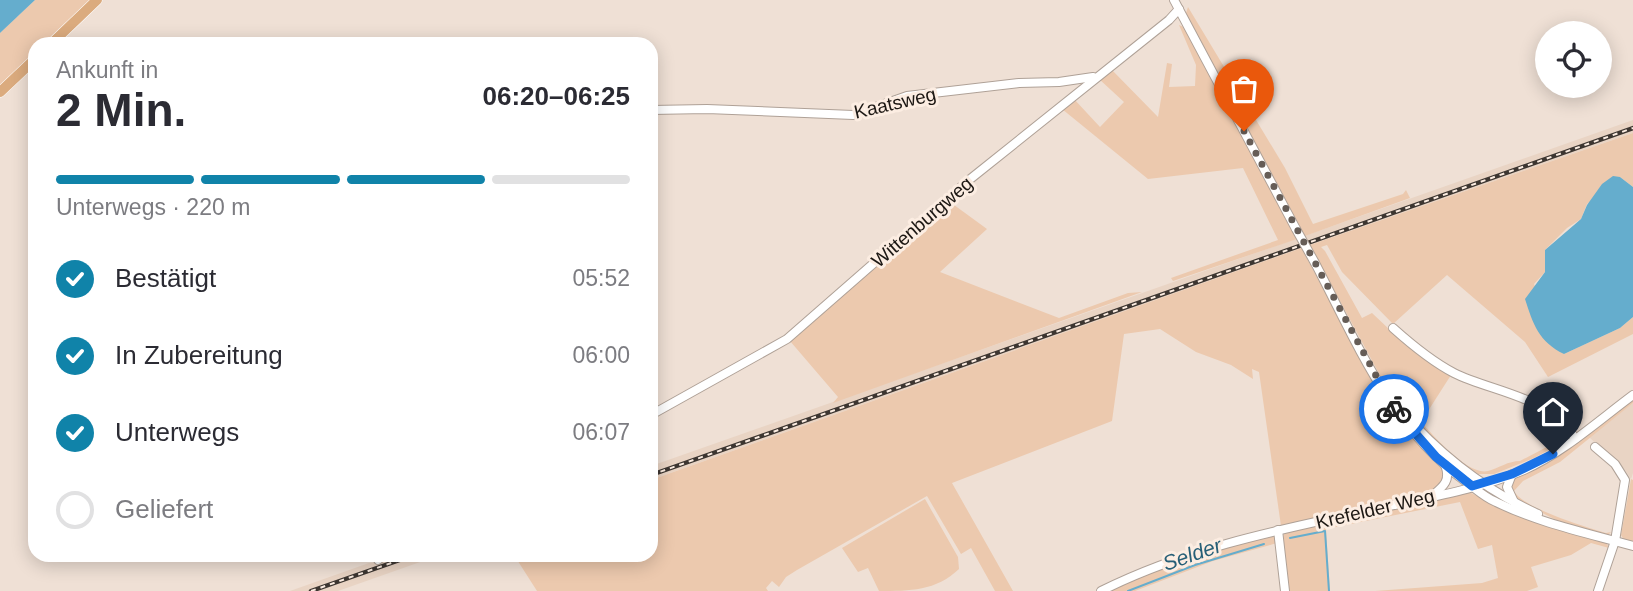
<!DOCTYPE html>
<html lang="de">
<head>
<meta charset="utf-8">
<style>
	body { margin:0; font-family:Helvetica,sans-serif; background:#f7f7f7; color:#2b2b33; height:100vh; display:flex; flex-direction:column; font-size:26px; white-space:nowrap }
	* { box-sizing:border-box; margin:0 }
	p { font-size:23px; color:#7c7c81 }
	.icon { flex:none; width:38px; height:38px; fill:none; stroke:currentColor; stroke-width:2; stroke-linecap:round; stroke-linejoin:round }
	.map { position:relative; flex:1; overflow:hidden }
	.details { position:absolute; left:28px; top:37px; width:630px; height:525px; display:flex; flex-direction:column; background:#fff; border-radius:21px; box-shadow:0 4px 18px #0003 }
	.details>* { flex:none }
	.buttons { position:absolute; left:1535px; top:21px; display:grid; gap:14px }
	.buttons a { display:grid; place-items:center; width:77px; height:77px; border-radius:50%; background:#fff; box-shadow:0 4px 18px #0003; font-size:35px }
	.pin { position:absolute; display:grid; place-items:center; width:60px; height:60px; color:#fff; margin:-72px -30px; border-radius:50% 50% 50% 0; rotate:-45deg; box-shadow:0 0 7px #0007 }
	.pin .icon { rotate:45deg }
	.courier { position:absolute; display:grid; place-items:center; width:70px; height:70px; margin:-35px; border:5px solid #1a73e8; border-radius:50%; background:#fff; color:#222; box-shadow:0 2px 9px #0007 }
	.overview em { font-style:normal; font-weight:800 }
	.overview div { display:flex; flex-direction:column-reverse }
	.overview { display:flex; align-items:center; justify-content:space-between; height:119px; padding:0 28px }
	h1 { font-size:46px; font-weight:800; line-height:52px }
	.bar { display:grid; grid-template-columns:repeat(4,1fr); gap:10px 7px; align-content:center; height:84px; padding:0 28px }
	.bar i { height:9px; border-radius:5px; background:#e1e1e2 }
	.bar .selected { background:#1083a9 }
	.bar p { grid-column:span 4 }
	ol { padding:0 28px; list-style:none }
	li { display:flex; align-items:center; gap:21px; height:77px }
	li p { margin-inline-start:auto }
	li .icon { padding:7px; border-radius:50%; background:#1083a9; color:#fff; stroke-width:4 }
	li:last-child { color:#7c7c81 }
	li i { width:38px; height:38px; border:4px solid #e1e1e2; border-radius:50% }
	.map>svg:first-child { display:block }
	.built { fill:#e9d4c4 }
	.green { fill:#ecc9ae }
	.water { fill:#65adcd }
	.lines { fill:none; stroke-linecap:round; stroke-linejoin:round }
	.stream { stroke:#65adcd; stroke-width:2 }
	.minor-casing { stroke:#afa197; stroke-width:10 }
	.major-casing { stroke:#fff; stroke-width:11 }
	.minor { stroke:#fff; stroke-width:8 }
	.major { stroke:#dbab7e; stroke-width:10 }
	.rail-casing { stroke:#3d3631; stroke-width:4.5 }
	.rail { stroke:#fcede2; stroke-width:2; stroke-dasharray:5; stroke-linecap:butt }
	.minor-bridge-casing { stroke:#afa197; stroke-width:10; stroke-linecap:butt }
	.minor-bridge { stroke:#fff; stroke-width:8 }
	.done { stroke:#665d57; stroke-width:7; stroke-dasharray:0 12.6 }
	.route { stroke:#1a73e8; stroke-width:9 }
	.labels { text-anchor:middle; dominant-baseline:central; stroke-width:6; stroke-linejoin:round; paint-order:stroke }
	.street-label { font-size:19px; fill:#1c1713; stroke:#fcede2 }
	.water-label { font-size:21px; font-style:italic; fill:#275f77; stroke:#fcede2 }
</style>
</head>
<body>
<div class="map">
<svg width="1633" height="591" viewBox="0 0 1633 591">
	<rect width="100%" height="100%" fill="#efe0d5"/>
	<g class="built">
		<path d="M1633,120V133L1310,245L651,480V466Z"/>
		<path d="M1633,403V473L1631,479L1625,470L1589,437Z"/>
		<path d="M403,555H440L338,591H290L369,563L381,562Z"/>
	</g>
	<g class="green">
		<path d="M35,0H93L46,44H35V54L0,87V33Z"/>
		<path d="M1188,7L1285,168L1313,224L1403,194L1406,190L1410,198L1305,236L1186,13Z"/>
		<path d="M1179,25L1188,29L1297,239L1173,281L1171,278L1278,240L1243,168L1148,179L1062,109L1074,99L1100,127L1124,102L1099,79L1111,69L1158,117L1167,63L1172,64L1169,87L1195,86L1196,65Z"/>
		<path d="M1633,133V187L1620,177L1587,204L1581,219L1567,228L1545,250V272L1534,284L1564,354L1620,328L1633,317V334L1548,377L1525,342L1447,275L1393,324L1342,272L1327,245L1321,247L1325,251L1362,318L1372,313L1407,346L1451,375L1421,422C1433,435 1468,476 1488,471C1499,468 1508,461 1520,461L1560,440L1566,429L1570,435L1567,440L1534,458L1494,474H1478L1466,467L1415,423L1390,394L1312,249L1304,253L1386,406L1420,446L1442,467L1443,483L1433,490L1281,526L1259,372L1252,369L1253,379L1231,365L1196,352L1160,329L1124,334L1112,421L952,483L1013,591H995L971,548L961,554L927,496L797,570L786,577L779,587L772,581L766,588L768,591H537L514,555H651V480L1310,245Z"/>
		<path d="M950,202L987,229L940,272L1059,318L1128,293L1142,292L833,403L838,397L790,341Z"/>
		<path d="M1633,398V403L1560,462L1523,481L1514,491C1522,508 1586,527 1606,533L1611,532L1607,536L1558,521L1511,497L1510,482L1513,478Z"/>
		<path d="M1631,479L1633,480V543L1624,540L1621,535Z"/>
		<path d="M1466,493H1471L1512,512L1606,542L1609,548L1591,543L1571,555L1531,567L1538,587L1527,591H1375L1482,583L1498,578L1492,545L1478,549L1460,502L1326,529L1330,591H1288L1283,537L1285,532Z"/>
		<path d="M925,499L958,557L959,569C936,591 910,591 879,591L868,568L858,572L842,548Z"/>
		<path d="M1272,536L1276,538L1277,543L1213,561L1135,591H1109L1151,572L1201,554Z"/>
	</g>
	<g class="water">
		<path d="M0,0H35L0,33Z"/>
		<path d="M1613,176L1620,177L1633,187V317L1620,328L1564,354C1539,342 1533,324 1525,299L1545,272V250L1581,219L1587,205L1602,184Z"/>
	</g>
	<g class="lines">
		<g class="stream">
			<path d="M1290,538L1325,531L1329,591"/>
			<path d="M1128,591L1195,565L1264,544"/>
		</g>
		<defs>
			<g id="minor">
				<path d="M1174,0L1296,229"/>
				<path d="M651,110L707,109L853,115L907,96L1019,83L1059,82L1093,77"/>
				<path d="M1315,263C1356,341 1391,428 1465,481C1475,488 1484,497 1496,502C1539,523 1587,533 1633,546"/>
				<path d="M1393,328C1412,345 1431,361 1454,373C1492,392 1553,397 1575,439"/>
				<path d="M1401,410C1439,454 1485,490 1538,514"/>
				<path d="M651,415L787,339L969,180L1169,20L1179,9"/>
				<path d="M1595,447L1615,464L1625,480L1615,541L1598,591"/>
				<path d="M1512,474L1507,487L1514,502"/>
				<path d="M1433,495C1444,486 1451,480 1445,465"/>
				<path d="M1278,530L1285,591"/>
				<path d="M378,560L384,555"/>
				<path d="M1101,591C1191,546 1288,528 1385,507C1431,497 1480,489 1524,470C1564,452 1598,421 1633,395"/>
			</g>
			<g id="major">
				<path d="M51,44L97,0"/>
				<path d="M0,92L35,59"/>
			</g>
		</defs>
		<use href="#minor" class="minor-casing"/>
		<use href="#major" class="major-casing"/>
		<use href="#minor" class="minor"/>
		<use href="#major" class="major"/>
		<defs>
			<g id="rail">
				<path d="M651,475L1633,128"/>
				<path d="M311,591L414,555"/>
			</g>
		</defs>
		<use href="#rail" class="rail-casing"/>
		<use href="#rail" class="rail"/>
		<defs>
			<path id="minor-bridge" d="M1296,229L1315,263"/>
		</defs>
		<use href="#minor-bridge" class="minor-bridge-casing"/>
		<use href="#minor-bridge" class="minor-bridge"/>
	</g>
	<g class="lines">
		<path class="done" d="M1244,131L1394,409"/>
		<path class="route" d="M1394,409L1436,457L1472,486L1512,474L1553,454"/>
	</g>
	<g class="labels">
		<g class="street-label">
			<text transform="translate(895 103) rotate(-13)">Kaatsweg</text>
			<text transform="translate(922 222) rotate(-41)">Wittenburgweg</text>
			<text transform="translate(1375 509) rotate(-13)">Krefelder Weg</text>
		</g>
		<g class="water-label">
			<text transform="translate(1192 554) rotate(-19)">Selder</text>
		</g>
	</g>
</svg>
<div class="buttons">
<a><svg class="icon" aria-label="locate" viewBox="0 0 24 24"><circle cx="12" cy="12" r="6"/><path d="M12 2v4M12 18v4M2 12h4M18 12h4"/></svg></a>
</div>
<div class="pin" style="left:1244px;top:131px;background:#ea580c"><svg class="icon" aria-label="bag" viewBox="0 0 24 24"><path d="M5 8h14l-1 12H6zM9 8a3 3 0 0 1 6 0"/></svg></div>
<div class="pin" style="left:1553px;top:454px;background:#1f2937"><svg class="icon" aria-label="home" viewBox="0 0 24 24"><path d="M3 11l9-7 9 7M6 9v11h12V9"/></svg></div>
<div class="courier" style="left:1394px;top:409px"><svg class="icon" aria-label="bike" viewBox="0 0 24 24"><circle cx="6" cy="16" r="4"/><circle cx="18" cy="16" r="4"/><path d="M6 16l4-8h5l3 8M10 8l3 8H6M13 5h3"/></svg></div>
<section class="details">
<div class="overview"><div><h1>2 Min.</h1><p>Ankunft in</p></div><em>06:20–06:25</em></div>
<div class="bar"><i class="selected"></i><i class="selected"></i><i class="selected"></i><i></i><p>Unterwegs · 220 m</p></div>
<ol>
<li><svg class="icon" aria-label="check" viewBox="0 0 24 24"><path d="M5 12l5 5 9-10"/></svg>Bestätigt<p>05:52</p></li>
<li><svg class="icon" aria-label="check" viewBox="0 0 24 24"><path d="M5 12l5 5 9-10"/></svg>In Zubereitung<p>06:00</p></li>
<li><svg class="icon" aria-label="check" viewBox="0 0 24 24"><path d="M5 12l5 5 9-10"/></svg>Unterwegs<p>06:07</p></li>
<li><i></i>Geliefert</li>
</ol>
</section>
</div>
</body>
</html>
